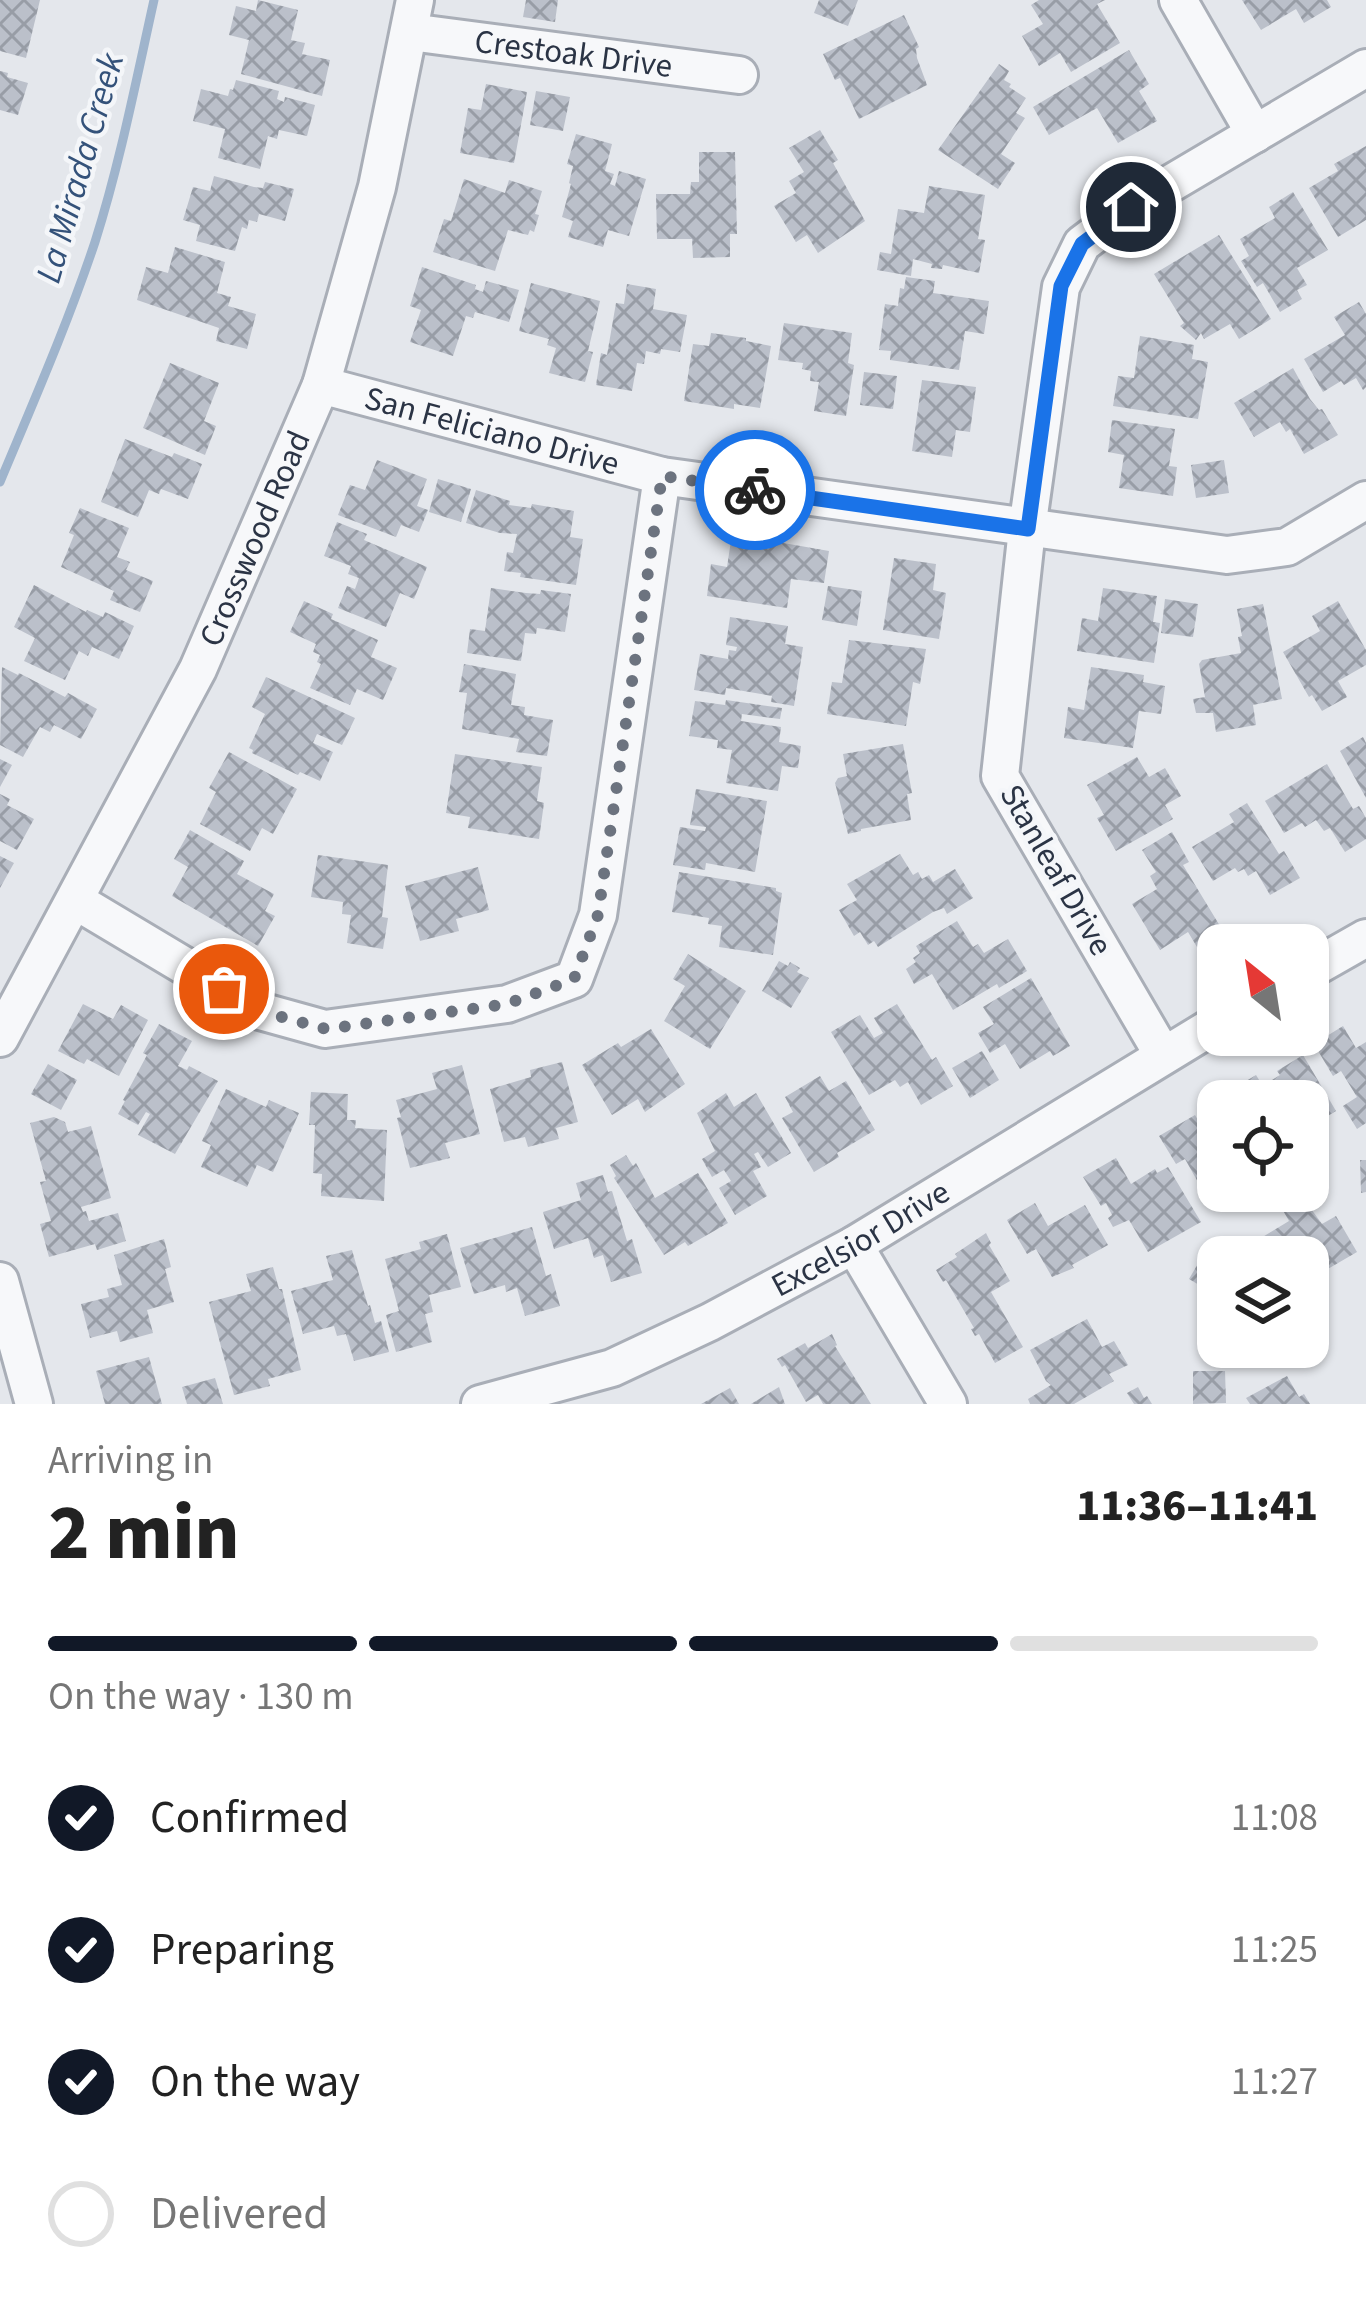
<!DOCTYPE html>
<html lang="en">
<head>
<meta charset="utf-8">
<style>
	body { margin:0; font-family:"Source Sans 3",sans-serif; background:#f2f2f2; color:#222; height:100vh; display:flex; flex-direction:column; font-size:45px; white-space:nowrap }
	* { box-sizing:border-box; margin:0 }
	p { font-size:39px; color:#767676 }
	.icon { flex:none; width:66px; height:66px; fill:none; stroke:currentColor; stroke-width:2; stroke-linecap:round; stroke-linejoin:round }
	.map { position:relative; height:1404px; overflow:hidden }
	.sheet { display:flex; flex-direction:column; background:#fff; flex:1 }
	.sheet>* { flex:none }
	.needle { width:78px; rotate:330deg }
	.fabs { position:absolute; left:1197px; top:924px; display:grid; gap:24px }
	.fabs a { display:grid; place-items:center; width:132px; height:132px; border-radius:24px; background:#fff; box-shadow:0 3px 9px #0004; font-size:60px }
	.pin { position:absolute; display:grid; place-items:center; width:102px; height:102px; color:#fff; margin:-51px; border:6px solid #fff; border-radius:50%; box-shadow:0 3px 12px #0007 }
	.courier { position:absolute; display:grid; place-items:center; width:120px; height:120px; margin:-60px; border:9px solid #1a73e8; border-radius:50%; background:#fff; color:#222; box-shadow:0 3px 15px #0007 }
	.headline em { font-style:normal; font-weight:800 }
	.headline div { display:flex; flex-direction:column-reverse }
	.headline { display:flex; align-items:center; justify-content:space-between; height:204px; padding:0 48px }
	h1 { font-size:78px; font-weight:800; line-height:90px }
	.bar { display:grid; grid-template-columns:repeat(4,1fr); gap:18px 12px; align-content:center; height:144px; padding:0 48px }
	.bar i { height:15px; border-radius:9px; background:#e0e0e0 }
	.bar .on { background:#111827 }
	.bar p { grid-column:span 4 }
	ol { padding:0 48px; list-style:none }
	li { display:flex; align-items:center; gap:36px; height:132px }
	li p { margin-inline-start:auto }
	li .icon { padding:12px; border-radius:50%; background:#111827; color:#fff; stroke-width:4 }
	li:last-child { color:#767676 }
	li i { width:66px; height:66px; border:6px solid #e0e0e0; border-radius:50% }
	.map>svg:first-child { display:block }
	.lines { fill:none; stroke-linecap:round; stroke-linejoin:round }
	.stream { stroke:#9fb4cc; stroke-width:9 }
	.building { fill:url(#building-cross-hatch) }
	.minor-casing { stroke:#a9aeb7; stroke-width:42 }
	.minor { stroke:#f7f8fa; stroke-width:36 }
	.done { stroke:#6c737f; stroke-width:12; stroke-dasharray:0 21.6 }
	.route { stroke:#1a73e8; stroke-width:15 }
	.labels { text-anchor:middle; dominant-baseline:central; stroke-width:9; stroke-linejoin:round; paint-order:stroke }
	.street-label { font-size:33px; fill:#2b3445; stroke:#f4f6f9 }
	.water-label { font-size:36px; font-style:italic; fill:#34527a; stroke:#f4f6f9 }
</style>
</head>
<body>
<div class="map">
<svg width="1366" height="1404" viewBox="0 0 1366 1404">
	<defs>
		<pattern id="building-cross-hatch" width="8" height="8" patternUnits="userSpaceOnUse" patternTransform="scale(3)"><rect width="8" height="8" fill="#bbc0ca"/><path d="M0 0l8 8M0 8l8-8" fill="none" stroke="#989da6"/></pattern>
	</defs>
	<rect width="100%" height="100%" fill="#e4e7ec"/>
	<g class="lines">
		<path class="stream" d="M0,482C33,403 68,323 95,242C120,163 136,81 154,0"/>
	</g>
	<g class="building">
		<path d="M0,0H40L26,58L0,51Z"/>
		<path d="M258,0L298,10L291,40L305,43L302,54L330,60L322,96L241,74L249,40L229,35L236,6L256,11Z"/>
		<path d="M526,0H558L555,22L523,17Z"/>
		<path d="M819,0H858L848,26L814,13Z"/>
		<path d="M1039,0H1105L1097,4L1120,43L1071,72L1060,53L1039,66L1022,36L1043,24L1031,5Z"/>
		<path d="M1242,0H1327L1331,7L1304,23L1296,9L1261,30Z"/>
		<path d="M904,15L919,47L916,49L917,58L927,85L859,119L840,78L835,80L823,54Z"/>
		<path d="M1129,50L1149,84L1139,91L1157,121L1118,143L1097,108L1049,135L1033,107Z"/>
		<path d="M999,64L1009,71L1004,80L1011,84L1009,87L1026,98L1016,113L1025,118L1001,154L1015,163L998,189L938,150Z"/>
		<path d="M0,71L8,73L7,77L28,83L18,115L0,110Z"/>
		<path d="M236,80L279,91L277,99L284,102L285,97L315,105L307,136L279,130L277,139L268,136L260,169L218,158L225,129L193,121L201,89L228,96L230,89L233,90Z"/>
		<path d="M486,84L527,92L514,163L460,153L468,108L481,110Z"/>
		<path d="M536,91L570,97L563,131L530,125Z"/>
		<path d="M820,130L838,160L833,163L865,221L818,253L807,235L796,242L774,206L796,193L789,181L804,172L789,148Z"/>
		<path d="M576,134L612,144L605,171L614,174L610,184L615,186L619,171L646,179L629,236L608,230L603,247L568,237L573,221L562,217L571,184L569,183L573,166L567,164Z"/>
		<path d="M1366,146V220L1338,237L1309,188L1338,171L1334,164Z"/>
		<path d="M699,152H735L737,234H730V257L693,258L692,239H657L656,194H690L691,182H699Z"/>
		<path d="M214,176L254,187L263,188L265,182L294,189L285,221L259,214L257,222L249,220L247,229L242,227L235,251L196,241L200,225L183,220L193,187L210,191Z"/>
		<path d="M464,179L505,193L509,180L542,191L535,214L539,215L534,232L530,230L528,235L508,230L495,271L433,252L444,219L451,221Z"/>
		<path d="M929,186L985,195L978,239L985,240L979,273L943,265L942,269L931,268L932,264L913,259L911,276L877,270L880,252L891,254L898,209L924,213Z"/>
		<path d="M1293,192L1328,250L1297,268L1307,285L1297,290L1302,299L1280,312L1263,283L1257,287L1241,261L1249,256L1240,239L1275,218L1269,207Z"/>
		<path d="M1219,235L1271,319L1239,339L1230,324L1204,339L1201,333L1196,340L1180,326L1184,323L1154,274Z"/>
		<path d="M175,247L225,262L217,293L231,297L228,306L256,314L247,349L216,341L219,328L137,300L146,267L168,273Z"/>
		<path d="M422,267L476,285L475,289L483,292L486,281L519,290L509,322L475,312L473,318L466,316L453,356L410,342L421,310L410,306Z"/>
		<path d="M906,277L935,281L933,293L989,301L984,334L965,331L959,370L890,360L891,351L879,350L885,304L898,306L900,288L904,289Z"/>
		<path d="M531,283L600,301L588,351L593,352L585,382L549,373L556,348L547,345L549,339L519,331Z"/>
		<path d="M627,284L656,289L653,309L687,315L680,352L661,349L660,354L646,351L644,364L637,363L632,391L596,385L601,353L607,355L616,303L624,304Z"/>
		<path d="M1359,302L1366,314V387L1363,390L1356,378L1344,385L1341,381L1323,392L1304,359L1345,335L1334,317Z"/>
		<path d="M784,323L852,333L848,363L854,365L846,416L814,411L819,382L810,381L811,371L802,369L803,363L778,360Z"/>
		<path d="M711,333L746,338V341L771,346L760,408L734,404V409L684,401L693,344L709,346Z"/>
		<path d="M1140,336L1194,345L1192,359L1208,362L1198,419L1113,406L1118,376L1134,378Z"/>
		<path d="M170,363L219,383L204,421L216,426L205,455L143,428Z"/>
		<path d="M1293,368L1310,399L1319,410L1322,409L1338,435L1304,454L1290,429L1286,432L1280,422L1254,437L1234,403Z"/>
		<path d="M864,372L897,376L893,409L860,405Z"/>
		<path d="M922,380L976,387L970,432L956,430L952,457L912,451Z"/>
		<path d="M1112,420L1175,429L1169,466L1177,467L1173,496L1119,488L1124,455L1108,452Z"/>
		<path d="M125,439L172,457L174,453L202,464L188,499L161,489L159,494L149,490L138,517L101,502Z"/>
		<path d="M377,460L427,479L417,506L428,510L419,532L401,525L396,537L338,515L350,485L365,490Z"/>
		<path d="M1224,460L1229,493L1196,498L1191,465Z"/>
		<path d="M438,479L471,489L461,522L429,512Z"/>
		<path d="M476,490L510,501L509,505L531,508L532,504L574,511L570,537L583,539L576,585L520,577L521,573L504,571L507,552L513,553L517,534L500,533L466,523Z"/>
		<path d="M80,508L129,528L117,557L130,562L126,570L153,581L140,612L110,600L114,591L61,567L74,535L69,533Z"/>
		<path d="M337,522L367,534L364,540L427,567L414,599L400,593L386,627L338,608L347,586L355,589L359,578L348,574L351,566L324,556Z"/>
		<path d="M732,534L829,551L824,583L791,579L787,608L707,596L711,564L727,567Z"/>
		<path d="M894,558L936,564L933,590L946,593L939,639L883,630Z"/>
		<path d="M34,585L86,612L87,610L103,617L105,612L134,626L119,659L92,647L88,656L79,651L65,680L24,661L35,638L14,627Z"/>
		<path d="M828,586L862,591L857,626L822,620Z"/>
		<path d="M491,588L526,593L540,594L541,590L571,594L565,632L537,628L536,634L525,633L521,661L467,653L470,629L485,631Z"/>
		<path d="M1103,588L1157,596L1153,622L1160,623L1154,663L1077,651L1082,618L1098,621Z"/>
		<path d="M1165,599L1198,604L1193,637L1161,633Z"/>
		<path d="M304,601L333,614L331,619L378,640L371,657L397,668L383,700L357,689L350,705L310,688L321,664L317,662L320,655L313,652L316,644L290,632Z"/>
		<path d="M1338,601L1366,650V665L1338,681L1347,697L1322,711L1312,695L1309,697L1283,652L1320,631L1312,616Z"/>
		<path d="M1263,604L1282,699L1253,705L1256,725L1216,732L1213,713H1196L1193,699L1205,697L1199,664L1202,660L1241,653L1238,637L1242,636L1237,609Z"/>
		<path d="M730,617L788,626L785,644L803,647L794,706L771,702L772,696L726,688L725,695L694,690L700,654L728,659L729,650L736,651L737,647L726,645Z"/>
		<path d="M849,640L926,649L920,684L913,682L906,726L827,714L832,682L842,683Z"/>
		<path d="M464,664L516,674L511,705L525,707L524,715L553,720L547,756L516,752L519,739L462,729L467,693L459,692Z"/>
		<path d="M2,667L18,675L19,673L65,697L68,693L97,709L81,739L54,725L50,732L40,727L23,757L0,745Z"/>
		<path d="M1091,667L1144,675L1143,682L1165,686L1161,714L1139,711L1133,748L1064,738L1068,707L1084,710Z"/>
		<path d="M266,677L355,718L342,745L317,734L313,743L333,752L320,781L300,772L298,775L252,753L253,750L249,748L265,714L252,707Z"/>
		<path d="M726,700L782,708L780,719L742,714L741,721L781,727L779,742L801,746L798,768L782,766L778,791L726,783L732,750L717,748L718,740L689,736L695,701L725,705Z"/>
		<path d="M1363,737L1366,743V798L1340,751Z"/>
		<path d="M903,744L912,793L907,794L911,820L861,829V831L848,834L835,783L838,778L847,776L843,754Z"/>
		<path d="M229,752L297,789L273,834L262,828L250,851L200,824L216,792L209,788Z"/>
		<path d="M455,754L542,767L537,801L544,803L539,839L468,828L470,817L446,813Z"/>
		<path d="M1137,757L1149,777L1165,768L1181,796L1165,805L1173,819L1116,851L1097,818L1104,815L1087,785Z"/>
		<path d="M0,759L12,765L0,787Z"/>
		<path d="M1327,764L1353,809L1359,806L1366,818V839L1345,852L1330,828L1324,831L1316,820L1305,827L1302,823L1284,833L1265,801Z"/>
		<path d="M696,789L767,801L755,872L706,863L705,870L673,865L680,827L705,831L706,827L690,825Z"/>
		<path d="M0,794L10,799L7,805L34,819L17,850L0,841Z"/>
		<path d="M1247,803L1279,854L1284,851L1300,878L1270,895L1256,871L1248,876L1244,869L1238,872L1235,868L1213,881L1192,847L1234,822L1229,814Z"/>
		<path d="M190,830L244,861L237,874L274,894L265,911L275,916L258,946L172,896L188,867L174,859Z"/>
		<path d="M1172,832L1189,862L1183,865L1223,931L1197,947L1188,932L1160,950L1132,904L1157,889L1150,876L1156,872L1142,850Z"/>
		<path d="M900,854L913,875L918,872L922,879L929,875L933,882L955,869L973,898L947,914L944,908L933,912L878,947L874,941L868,945L860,932L854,936L839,910L857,900L847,884Z"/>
		<path d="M318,855L388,865L382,917L388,918L383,949L347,943L351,915L342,914L343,902L311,897Z"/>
		<path d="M0,856L14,863L0,888Z"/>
		<path d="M478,867L489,910L456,919L459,931L420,941L405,886Z"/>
		<path d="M679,872L776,888V891L782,893L773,955L719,947L722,926L708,924L709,918L672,912Z"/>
		<path d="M957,921L973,947L978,944L984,953L1008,939L1027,971L999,988L997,984L953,1010L932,974L914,984L906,969L916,962L913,958L920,953L916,946Z"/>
		<path d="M688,954L746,991L710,1049L664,1021L685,986L673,979Z"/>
		<path d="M779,961L788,966L790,962L800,968L797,972L809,978L791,1008L762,991Z"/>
		<path d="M1031,978L1070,1046L1053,1056L1050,1051L1020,1069L1005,1044L990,1053L978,1033L994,1024L983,1007Z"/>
		<path d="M83,1004L113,1019L121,1005L148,1020L119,1076L87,1059L84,1064L58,1051Z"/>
		<path d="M897,1004L932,1060L936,1057L953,1086L921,1105L908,1082L900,1087L895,1080L869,1095L831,1032L860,1015L874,1038L883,1033L874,1018Z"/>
		<path d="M159,1024L192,1041L178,1066L187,1070L189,1066L218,1081L175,1154L138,1135L150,1114L146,1112L138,1125L118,1114L125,1101L123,1100L147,1055L143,1053Z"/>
		<path d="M1343,1026L1356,1048L1366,1042V1123L1357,1129L1343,1106L1357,1097L1341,1071L1333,1076L1314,1044Z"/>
		<path d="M651,1029L685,1084L645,1112L638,1099L612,1115L582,1065L618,1043L621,1047Z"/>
		<path d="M982,1051L999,1080L970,1098L952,1068Z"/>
		<path d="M1303,1055L1336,1111L1308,1128V1101H1240L1233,1089L1256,1075L1261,1083L1266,1080L1267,1083L1280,1075L1277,1071Z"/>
		<path d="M562,1062L578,1122L556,1128L559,1139L528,1147L525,1137L504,1142L490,1089L531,1077L530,1070Z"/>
		<path d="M48,1064L77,1080L61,1110L31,1094Z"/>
		<path d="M462,1065L480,1134L445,1143L450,1158L410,1168L397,1118L401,1117L396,1100L437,1089L432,1073Z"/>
		<path d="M820,1076L829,1091L846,1081L875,1130L837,1153L839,1157L814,1172L782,1118L793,1112L785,1097Z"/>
		<path d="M226,1089L266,1107L269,1100L299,1113L273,1172L257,1165L247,1187L201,1167L211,1145L202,1141Z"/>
		<path d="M311,1092L348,1094L347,1120H356L355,1128L387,1130L384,1201L321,1196L322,1174L313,1173L315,1125H309Z"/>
		<path d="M726,1093L734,1107L756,1093L791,1153L768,1167L758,1152L754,1154L761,1167L753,1171L767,1196L735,1215L719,1188L731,1181L724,1170L712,1177L702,1159L715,1151L697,1113Z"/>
		<path d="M1195,1115L1208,1138L1218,1132V1182L1203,1191L1185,1159L1176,1164L1159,1136Z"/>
		<path d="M54,1117L65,1122L68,1132L91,1126L111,1198L81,1207L83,1212L86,1211L89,1221L118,1213L126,1241L97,1250L95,1244L49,1257L40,1224L51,1221L40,1182L46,1181L30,1123Z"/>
		<path d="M626,1155L633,1166L636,1163L655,1198L698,1173L728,1223L688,1246L685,1242L664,1255L614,1178L616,1176L610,1165Z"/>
		<path d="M1116,1158L1131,1184L1155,1169L1157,1173L1168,1167L1201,1222L1148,1252L1129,1220L1113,1227L1108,1218L1112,1215L1106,1203L1101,1206L1083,1177Z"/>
		<path d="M1360,1160H1366V1192L1361,1193Z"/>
		<path d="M603,1175L608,1192L612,1191L627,1241L632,1239L642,1273L611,1282L603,1255L594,1258L588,1238L554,1249L543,1212L581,1200L576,1183Z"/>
		<path d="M1301,1195L1322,1224L1336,1216L1357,1252L1314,1277L1317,1283L1308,1288V1257H1272L1261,1238L1289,1221L1281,1207Z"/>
		<path d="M1035,1203L1048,1226L1085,1205L1108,1245L1072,1265L1074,1268L1052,1277L1036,1249L1027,1254L1007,1220Z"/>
		<path d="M532,1227L546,1276L551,1274L560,1306L525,1316L517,1288L506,1292L505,1285L474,1294L460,1248Z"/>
		<path d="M986,1233L991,1243L989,1245L1010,1281L991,1292L1023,1347L995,1363L979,1334L975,1336L971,1329L974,1328L946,1280L943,1282L936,1270L957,1257L955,1254Z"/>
		<path d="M447,1234L461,1287L429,1295L433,1312L425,1314L432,1342L396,1352L386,1315L399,1311L385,1259L421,1249L419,1242Z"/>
		<path d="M164,1239L171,1267L165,1269L174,1302L147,1310L153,1333L120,1342L117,1331L90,1338L81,1304L109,1297L107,1289L122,1285L114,1255Z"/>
		<path d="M352,1250L368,1306L370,1305L375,1323L381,1321L389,1352L354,1361L346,1334L337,1336L334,1326L303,1334L291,1291L333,1280L326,1256Z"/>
		<path d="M1206,1250L1218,1257L1216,1295L1189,1279Z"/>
		<path d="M273,1267L279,1289H282L301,1370L268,1379L270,1386L234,1395L209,1302L251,1291L246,1274Z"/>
		<path d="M1087,1319L1102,1347L1114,1341L1128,1365L1109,1374L1114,1381L1074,1404H1030L1028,1399L1051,1385L1046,1381L1030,1350Z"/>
		<path d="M832,1334L837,1345L835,1346L871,1404H823L818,1395L806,1402L785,1365L782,1367L777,1359L805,1343L808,1348Z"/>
		<path d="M1225,1347H1287L1284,1365L1272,1363L1273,1357L1225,1350Z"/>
		<path d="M149,1357L162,1404H105L96,1371Z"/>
		<path d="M1193,1371H1225L1226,1403L1193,1404Z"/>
		<path d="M1287,1376L1299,1397L1304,1394L1310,1404H1250L1246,1398Z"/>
		<path d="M215,1378L223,1404H187L182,1387Z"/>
		<path d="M779,1387L785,1404H751Z"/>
		<path d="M1138,1387L1144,1398L1147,1396L1152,1404H1134L1127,1393Z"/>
		<path d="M730,1388L739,1404H701Z"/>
	</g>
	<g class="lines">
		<defs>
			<g id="minor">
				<path d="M1178,0L1255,134"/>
				<path id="s1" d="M410,32L739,75"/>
				<path id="s2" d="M321,385L662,476L1227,555L1287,547L1366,500"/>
				<path d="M76,901L260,1011L325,1029L507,1004L574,979L598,915L662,476"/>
				<path d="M1308,971L1366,938"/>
				<path id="s3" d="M0,1038L198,669L321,385L377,187L415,0"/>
				<path d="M1163,1055L1000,776L1027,529L1061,287L1082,244L1131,207L1366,68"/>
				<path d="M854,1245L948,1404"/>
				<path d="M0,1281L34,1404"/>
				<path id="s4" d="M480,1404L612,1368L710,1322L854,1245L1218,1023"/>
			</g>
		</defs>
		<use href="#minor" class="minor-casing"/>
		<use href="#minor" class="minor"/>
	</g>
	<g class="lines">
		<path class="done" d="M224,989L260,1011L326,1029L507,1004L574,979L598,915L662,476L755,490"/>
		<path class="route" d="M755,490L1028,529L1061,286L1082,244L1131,207"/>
	</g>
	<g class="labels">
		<g class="street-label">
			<text stroke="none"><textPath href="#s1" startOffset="165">Crestoak Drive</textPath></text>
			<text stroke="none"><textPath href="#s2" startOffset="177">San Feliciano Drive</textPath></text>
			<text stroke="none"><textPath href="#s3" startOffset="561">Crosswood Road</textPath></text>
			<text transform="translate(1056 870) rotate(60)">Stanleaf Drive</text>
			<text stroke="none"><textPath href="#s4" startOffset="417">Excelsior Drive</textPath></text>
		</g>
		<g class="water-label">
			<text transform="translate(80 168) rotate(-74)">La Mirada Creek</text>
		</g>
	</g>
</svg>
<div class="fabs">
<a><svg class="needle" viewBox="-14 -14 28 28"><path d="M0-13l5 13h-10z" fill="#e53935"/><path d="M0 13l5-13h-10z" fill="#767676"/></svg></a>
<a><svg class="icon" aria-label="locate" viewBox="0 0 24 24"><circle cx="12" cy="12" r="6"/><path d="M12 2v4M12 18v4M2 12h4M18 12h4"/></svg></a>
<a><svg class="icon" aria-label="layers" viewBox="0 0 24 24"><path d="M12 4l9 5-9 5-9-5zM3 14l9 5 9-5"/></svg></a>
</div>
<div class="pin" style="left:224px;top:989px;background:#ea580c"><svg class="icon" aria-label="bag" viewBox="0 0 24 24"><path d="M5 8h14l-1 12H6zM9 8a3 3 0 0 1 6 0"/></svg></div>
<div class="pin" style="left:1131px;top:207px;background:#1f2937"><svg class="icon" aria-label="home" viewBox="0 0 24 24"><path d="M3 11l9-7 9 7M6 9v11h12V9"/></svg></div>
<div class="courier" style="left:755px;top:490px"><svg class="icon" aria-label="bike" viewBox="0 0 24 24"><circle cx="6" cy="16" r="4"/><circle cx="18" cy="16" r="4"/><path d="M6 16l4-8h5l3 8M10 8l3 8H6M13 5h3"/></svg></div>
</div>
<section class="sheet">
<div class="headline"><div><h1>2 min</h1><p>Arriving in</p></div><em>11:36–11:41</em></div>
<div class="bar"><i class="on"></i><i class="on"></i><i class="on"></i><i></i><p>On the way · 130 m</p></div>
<ol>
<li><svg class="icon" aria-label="check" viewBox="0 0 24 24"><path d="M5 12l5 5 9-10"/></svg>Confirmed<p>11:08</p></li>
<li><svg class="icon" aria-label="check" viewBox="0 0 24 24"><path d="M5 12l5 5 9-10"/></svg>Preparing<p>11:25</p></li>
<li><svg class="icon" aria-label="check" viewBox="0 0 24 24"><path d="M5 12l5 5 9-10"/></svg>On the way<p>11:27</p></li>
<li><i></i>Delivered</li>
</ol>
</section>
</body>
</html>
